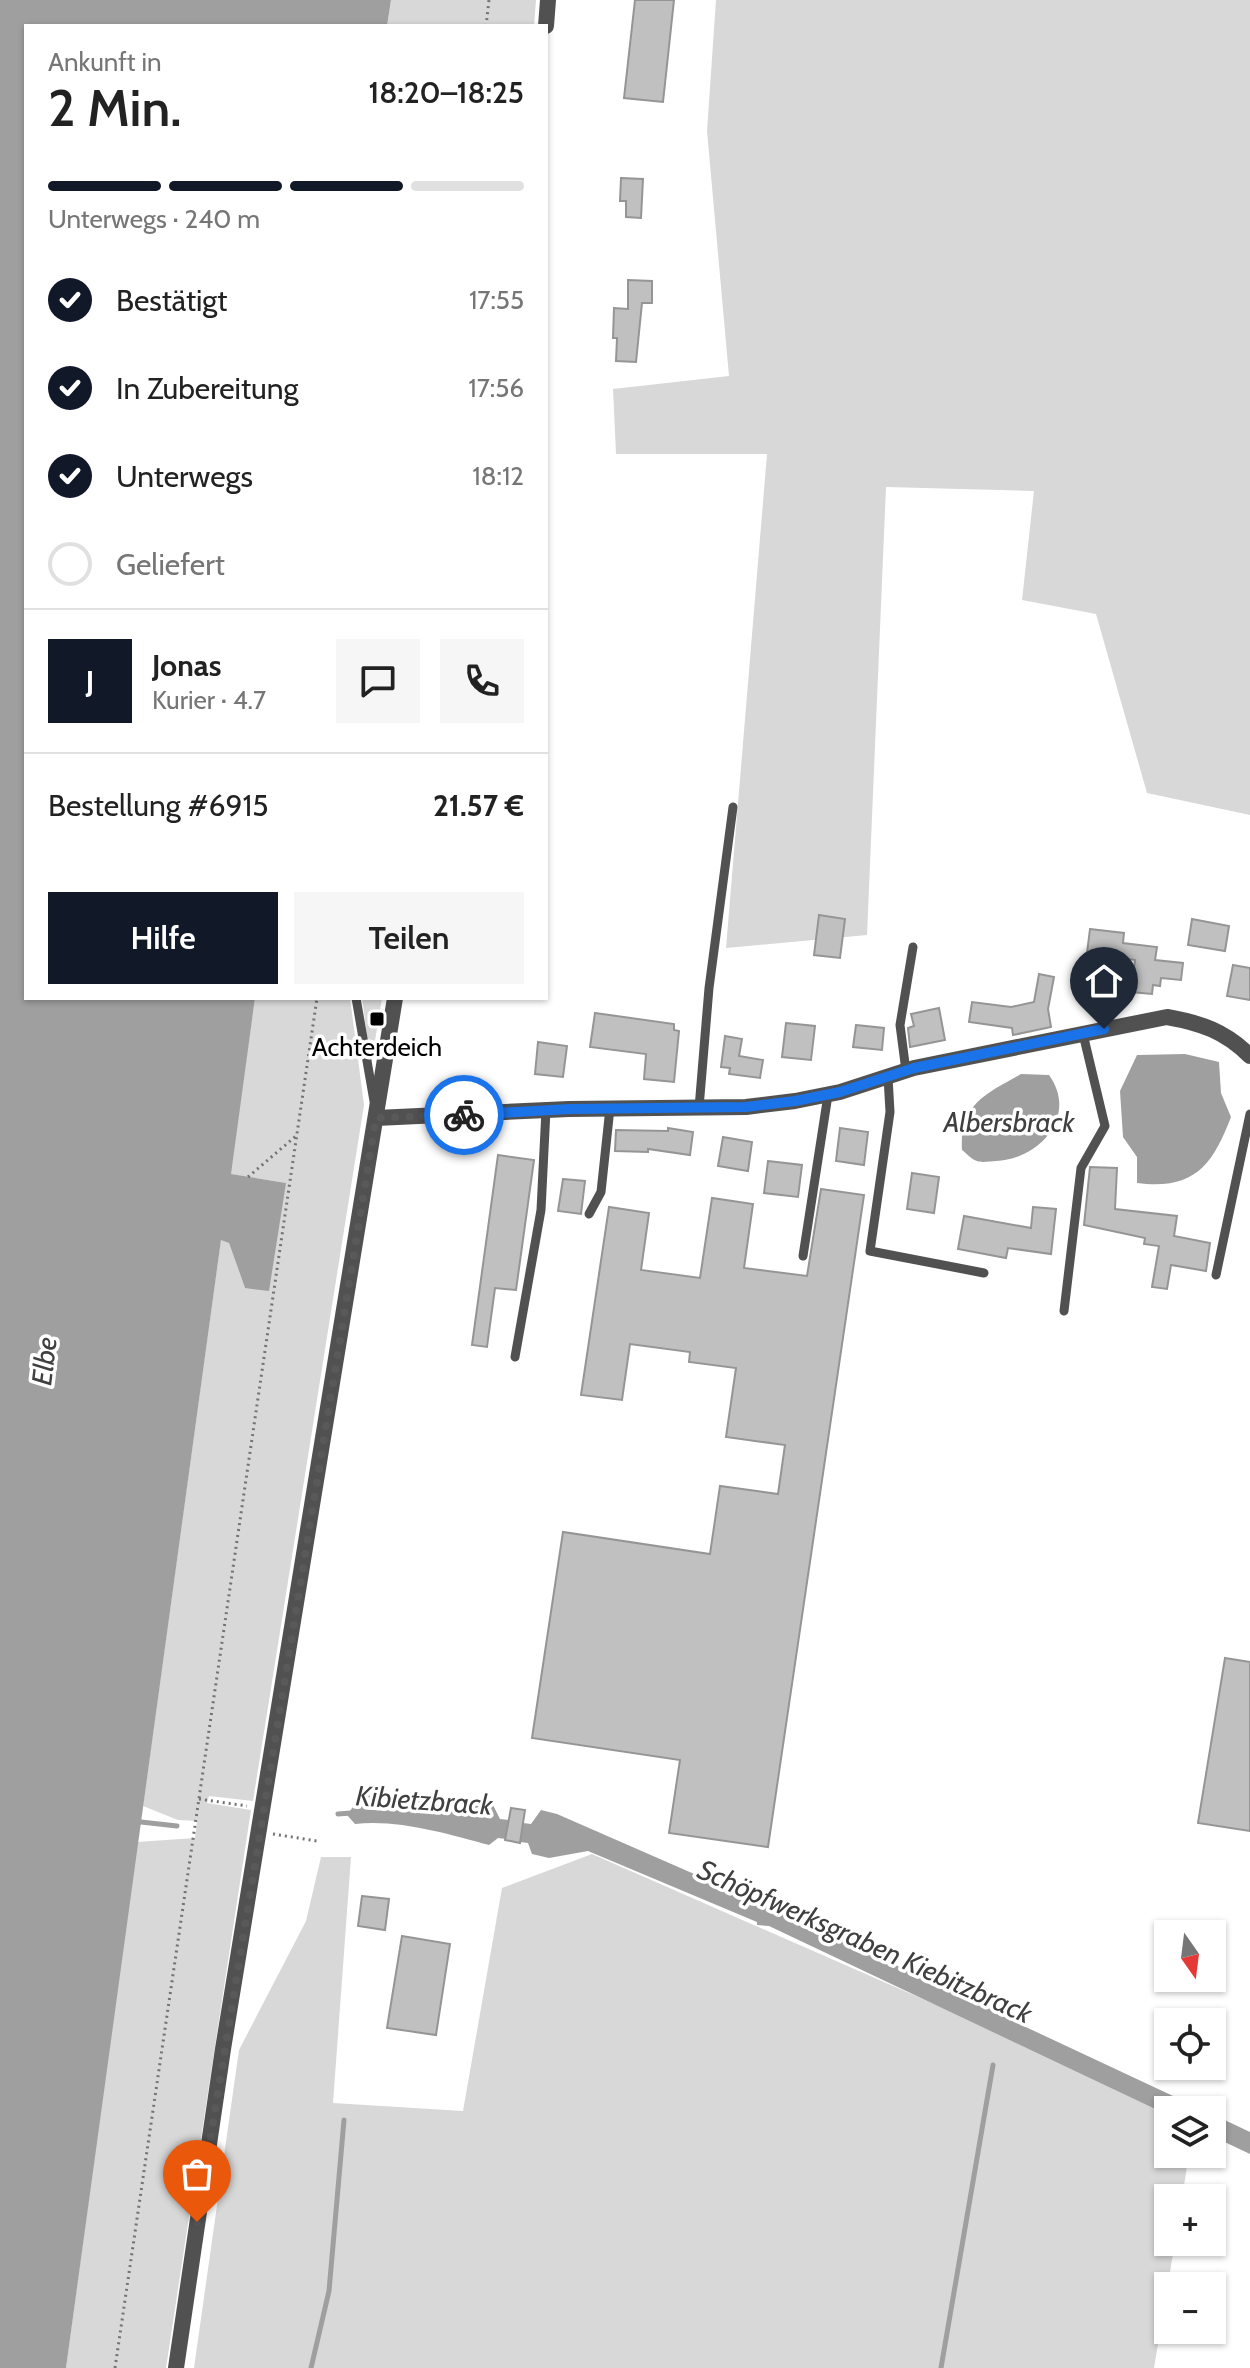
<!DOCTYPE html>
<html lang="de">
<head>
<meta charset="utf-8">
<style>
	body { margin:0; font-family:Cabin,sans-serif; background:#f6f6f6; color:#222; height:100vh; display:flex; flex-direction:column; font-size:30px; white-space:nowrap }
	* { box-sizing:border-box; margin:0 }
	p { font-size:26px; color:#767676 }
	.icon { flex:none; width:44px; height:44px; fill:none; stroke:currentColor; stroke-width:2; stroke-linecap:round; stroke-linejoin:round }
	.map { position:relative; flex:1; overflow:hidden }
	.panel { position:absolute; left:24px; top:24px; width:524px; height:976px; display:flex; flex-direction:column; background:#fff; border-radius:0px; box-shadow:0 2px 6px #0004 }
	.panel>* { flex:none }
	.needle { width:52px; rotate:166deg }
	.controls { position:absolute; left:1154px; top:1920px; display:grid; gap:16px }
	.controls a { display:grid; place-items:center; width:72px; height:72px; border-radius:0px; background:#fff; box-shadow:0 2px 6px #0004; font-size:40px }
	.pin { position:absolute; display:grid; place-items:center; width:68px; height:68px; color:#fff; margin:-82px -34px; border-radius:50% 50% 50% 0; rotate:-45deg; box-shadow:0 0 8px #0007 }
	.pin .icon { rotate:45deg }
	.courier { position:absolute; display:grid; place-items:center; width:80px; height:80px; margin:-40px; border:6px solid #1a73e8; border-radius:50%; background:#fff; color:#222; box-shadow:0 2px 10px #0007 }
	.summary em { font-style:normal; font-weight:600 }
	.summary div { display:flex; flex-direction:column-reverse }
	.summary { display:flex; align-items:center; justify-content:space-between; height:136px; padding:0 24px }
	h1 { font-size:52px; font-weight:600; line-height:60px }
	.bar { display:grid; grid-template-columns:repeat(4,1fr); gap:12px 8px; align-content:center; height:96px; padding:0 24px }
	.bar i { height:10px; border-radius:6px; background:#e0e0e0 }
	.bar .active { background:#111827 }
	.bar p { grid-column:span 4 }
	.line { display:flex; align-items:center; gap:20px; padding:0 24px; border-top:2px solid #e0e0e0 }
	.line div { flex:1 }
	.round { display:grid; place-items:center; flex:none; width:84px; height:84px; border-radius:0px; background:#f6f6f6 }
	ol { padding:0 24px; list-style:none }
	li { display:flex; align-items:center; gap:24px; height:88px }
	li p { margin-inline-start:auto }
	li .icon { padding:8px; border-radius:50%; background:#111827; color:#fff; stroke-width:4 }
	li:last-child { color:#767676 }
	li i { width:44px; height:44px; border:4px solid #e0e0e0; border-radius:50% }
	.cta { display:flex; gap:16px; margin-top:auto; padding:16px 24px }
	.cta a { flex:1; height:92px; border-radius:0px; background:#111827; color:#fff; font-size:32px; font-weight:600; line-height:92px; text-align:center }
	.cta a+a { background:#f6f6f6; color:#222 }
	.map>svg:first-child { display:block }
	.green { fill:#d8d8d8 }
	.water { fill:#9f9f9f }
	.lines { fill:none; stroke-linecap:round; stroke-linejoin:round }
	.stream { stroke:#9f9f9f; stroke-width:5 }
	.building { fill:#c0c0c0; stroke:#959595; stroke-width:2 }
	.path { stroke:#737373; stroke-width:3; stroke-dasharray:2 4; stroke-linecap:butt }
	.service { stroke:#515151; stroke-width:9 }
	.minor { stroke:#515151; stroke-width:16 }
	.tertiary { stroke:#515151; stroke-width:16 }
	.done { stroke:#595959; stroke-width:8; stroke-dasharray:0 14.4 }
	.route { stroke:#1a73e8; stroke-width:10 }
	.poi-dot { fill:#000; stroke:#fff; stroke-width:3 }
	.labels { text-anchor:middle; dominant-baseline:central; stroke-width:7; stroke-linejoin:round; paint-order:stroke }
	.poi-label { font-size:26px; fill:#000; stroke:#fff }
	.water-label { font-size:28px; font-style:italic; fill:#404040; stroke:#fff }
</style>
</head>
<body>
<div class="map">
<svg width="1250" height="2368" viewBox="0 0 1250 2368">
	<rect width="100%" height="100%" fill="#fff"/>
	<g class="green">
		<path d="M391,0H536L534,26H387Z"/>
		<path d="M716,0H1250V815L1147,793L1096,614L1022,600L1034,491L886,487L867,935L726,948L767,454H616L613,389L729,376L707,131Z"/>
		<path d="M255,998H350L364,1105L253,1801L209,1796L207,1803L251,1810L166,2368H66L137,1842L195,1838L197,1821L178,1820L143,1806L221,1239L229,1243L245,1288L286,1183L230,1174Z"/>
		<path d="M362,998H382L371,1065Z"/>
		<path d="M592,1854L1014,2039L1168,2115V2154H1189L1182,2198H1168V2242H1175L1154,2368H194L239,2050L306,1921L321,1857H351L333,2103L463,2111L502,1888Z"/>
	</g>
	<g class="water">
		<path d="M0,0H391L387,26H26V998H255L231,1174L286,1183L269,1291L245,1288L229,1243L221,1240L66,2368H0Z"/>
		<path d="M1185,1054L1219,1062L1221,1093L1231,1117C1212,1167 1193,1190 1137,1183V1157L1123,1137L1120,1091L1137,1055Z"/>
		<path d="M1021,1074L1049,1075C1078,1115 1041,1159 996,1161C991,1161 982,1163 977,1161C972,1160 966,1153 962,1150C959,1104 986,1094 1021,1074Z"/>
		<path d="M383,1792L471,1806L493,1805L500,1819L509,1820L506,1839L498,1838L489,1845C448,1834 398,1819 355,1824L347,1815L361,1796Z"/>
		<path d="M541,1810L557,1814L802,1921L989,2009L992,2006L999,2009L998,2014L1203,2110H1168V2115L769,1926L757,1925V1922L588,1851L549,1858L532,1854L528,1843L520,1842L523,1823L531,1824Z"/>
		<path d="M1212,2114L1250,2132V2154L1212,2136Z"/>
	</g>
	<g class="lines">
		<g class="stream">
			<path d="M338,1814L351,1813"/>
			<path d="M141,1822L177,1826"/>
			<path d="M311,2368L329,2291L344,2120"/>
			<path d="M941,2368L993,2065"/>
		</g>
	</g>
	<g class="building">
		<path d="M635,0H674L663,102L624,98Z"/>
		<path d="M621,178L643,179L641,218L626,217V201H620Z"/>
		<path d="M628,280L652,281V303H642L636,362L616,361L617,338H613L614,308L628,309Z"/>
		<path d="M819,915L845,919L840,958L814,955Z"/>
		<path d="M1192,919L1229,926L1225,951L1188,945Z"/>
		<path d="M1090,929L1124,933L1123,943L1157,947L1155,960L1183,963L1181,980L1161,978L1160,986L1153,985L1152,994L1131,992L1135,960L1087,953Z"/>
		<path d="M1233,965L1250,968V1000L1227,996Z"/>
		<path d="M1039,974L1054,977L1048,1009L1051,1027L1013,1035L1012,1028L969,1022L972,1002L1011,1007L1034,1002Z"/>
		<path d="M939,1008L945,1040L910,1047L908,1028L914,1026L911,1014Z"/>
		<path d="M595,1013L674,1024V1030L679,1031L674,1082L644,1079L646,1054L590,1047Z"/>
		<path d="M786,1023L815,1026L811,1060L782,1057Z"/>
		<path d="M856,1025L884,1028L882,1050L853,1047Z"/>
		<path d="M725,1036L742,1039L739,1056L763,1060L760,1078L729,1074L730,1068L721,1067Z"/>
		<path d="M538,1042L567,1046L563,1077L535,1074Z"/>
		<path d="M668,1128L693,1132L690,1155L648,1149V1152L615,1151L616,1130L668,1131Z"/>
		<path d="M840,1128L868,1132L864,1165L836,1161Z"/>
		<path d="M723,1137L752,1142L748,1171L718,1166Z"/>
		<path d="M498,1155L534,1160L516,1290L495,1288L487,1347L472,1345Z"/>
		<path d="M768,1161L802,1165L798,1197L764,1193Z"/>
		<path d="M1090,1167L1117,1168L1115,1209L1177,1216L1174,1236L1210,1243L1206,1271L1171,1265L1167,1289L1152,1287L1159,1246L1144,1244L1145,1238L1084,1225Z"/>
		<path d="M912,1173L939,1177L934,1213L907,1209Z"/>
		<path d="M563,1179L585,1181L581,1214L558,1211Z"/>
		<path d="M821,1189L864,1195L768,1847L669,1833L680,1760L532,1738L563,1532L710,1554L720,1486L778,1494L785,1445L726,1437L736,1368L689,1362L690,1352L630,1344L622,1400L581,1395L609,1207L649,1213L641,1270L700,1278L712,1198L753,1204L744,1268L807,1276Z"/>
		<path d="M1033,1207L1056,1209L1051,1254L1008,1248L1006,1258L958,1249L964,1216L1031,1228Z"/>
		<path d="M1225,1658L1250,1662V1831L1198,1823Z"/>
		<path d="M511,1808L525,1810L520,1843L505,1840Z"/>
		<path d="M362,1896L389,1899L385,1930L358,1926Z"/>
		<path d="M402,1936L450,1944L436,2035L387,2028Z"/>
	</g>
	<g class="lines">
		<g class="path">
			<path d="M486,26L489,0"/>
			<path d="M248,1177L296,1136"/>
			<path d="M199,1799L247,1806"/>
			<path d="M273,1834L317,1841"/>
			<path d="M115,2368L317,998"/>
		</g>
		<g class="service">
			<path d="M356,998L374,1101"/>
			<path d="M906,1071L900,1025L913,947"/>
			<path d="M888,1077L890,1112L870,1251L984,1273"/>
			<path d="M699,1108L709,988L733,807"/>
			<path d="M589,1214L601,1192L610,1108"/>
			<path d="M803,1256L828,1095"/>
			<path d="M1216,1275L1250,1114"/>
			<path d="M1064,1311L1081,1168L1105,1126L1083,1034"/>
			<path d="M515,1357L541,1210L546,1110"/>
		</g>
		<path class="minor" d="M376,1118L569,1109L746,1107L795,1101L840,1092L914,1068L1167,1017C1201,1023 1225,1031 1250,1056"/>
		<g class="tertiary">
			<path d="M546,26L548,0"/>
			<path d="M176,2368L223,2049L395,998"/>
		</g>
	</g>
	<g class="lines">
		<path class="done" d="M197,2222L376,1118L464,1115"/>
		<path class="route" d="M464,1115L569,1109L746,1107L795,1101L840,1092L914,1068L1104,1029"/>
	</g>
	<rect class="poi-dot" x="369" y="1011" width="16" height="16" rx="4"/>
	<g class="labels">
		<g class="poi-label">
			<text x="377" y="1047">Achterdeich</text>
		</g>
		<g class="water-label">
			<text x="1009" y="1122">Albersbrack</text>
			<text transform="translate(44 1361) rotate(-83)">Elbe</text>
			<text transform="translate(424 1800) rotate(4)">Kibietzbrack</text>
			<text transform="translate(865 1941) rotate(24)">Schöpfwerksgraben Kiebitzbrack</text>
		</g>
	</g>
</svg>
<div class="controls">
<a><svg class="needle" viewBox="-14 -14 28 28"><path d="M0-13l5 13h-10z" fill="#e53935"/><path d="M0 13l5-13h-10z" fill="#767676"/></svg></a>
<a><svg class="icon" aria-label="locate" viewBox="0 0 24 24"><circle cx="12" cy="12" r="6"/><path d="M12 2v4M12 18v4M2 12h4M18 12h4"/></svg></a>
<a><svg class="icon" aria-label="layers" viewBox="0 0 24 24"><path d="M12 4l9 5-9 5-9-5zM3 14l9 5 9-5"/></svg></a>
<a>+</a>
<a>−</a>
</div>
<div class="pin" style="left:197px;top:2222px;background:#ea580c"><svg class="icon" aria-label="bag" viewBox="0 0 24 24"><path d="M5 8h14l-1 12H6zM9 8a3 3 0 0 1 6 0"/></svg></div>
<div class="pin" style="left:1104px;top:1029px;background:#1f2937"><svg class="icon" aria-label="home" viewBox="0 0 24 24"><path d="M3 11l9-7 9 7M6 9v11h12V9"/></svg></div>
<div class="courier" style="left:464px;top:1115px"><svg class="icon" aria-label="bike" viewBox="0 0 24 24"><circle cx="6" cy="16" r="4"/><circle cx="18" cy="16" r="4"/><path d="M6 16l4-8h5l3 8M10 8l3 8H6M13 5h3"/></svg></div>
<section class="panel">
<div class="summary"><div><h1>2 Min.</h1><p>Ankunft in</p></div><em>18:20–18:25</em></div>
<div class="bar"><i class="active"></i><i class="active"></i><i class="active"></i><i></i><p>Unterwegs · 240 m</p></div>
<ol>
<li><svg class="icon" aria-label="check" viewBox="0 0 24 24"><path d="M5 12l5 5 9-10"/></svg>Bestätigt<p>17:55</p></li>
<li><svg class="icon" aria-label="check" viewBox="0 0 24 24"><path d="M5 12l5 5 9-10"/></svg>In Zubereitung<p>17:56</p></li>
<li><svg class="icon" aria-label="check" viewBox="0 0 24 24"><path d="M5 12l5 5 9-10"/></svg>Unterwegs<p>18:12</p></li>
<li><i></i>Geliefert</li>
</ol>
<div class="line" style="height:144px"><b class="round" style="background:#111827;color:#fff">J</b><div><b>Jonas</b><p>Kurier · 4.7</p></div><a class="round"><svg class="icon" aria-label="chat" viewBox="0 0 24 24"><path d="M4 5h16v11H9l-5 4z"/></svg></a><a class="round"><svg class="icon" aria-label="phone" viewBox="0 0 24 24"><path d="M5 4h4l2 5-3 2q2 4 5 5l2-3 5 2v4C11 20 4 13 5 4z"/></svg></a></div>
<div class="line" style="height:104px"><div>Bestellung #6915</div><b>21.57 €</b></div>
<div class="cta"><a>Hilfe</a><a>Teilen</a></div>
</section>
</div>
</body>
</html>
